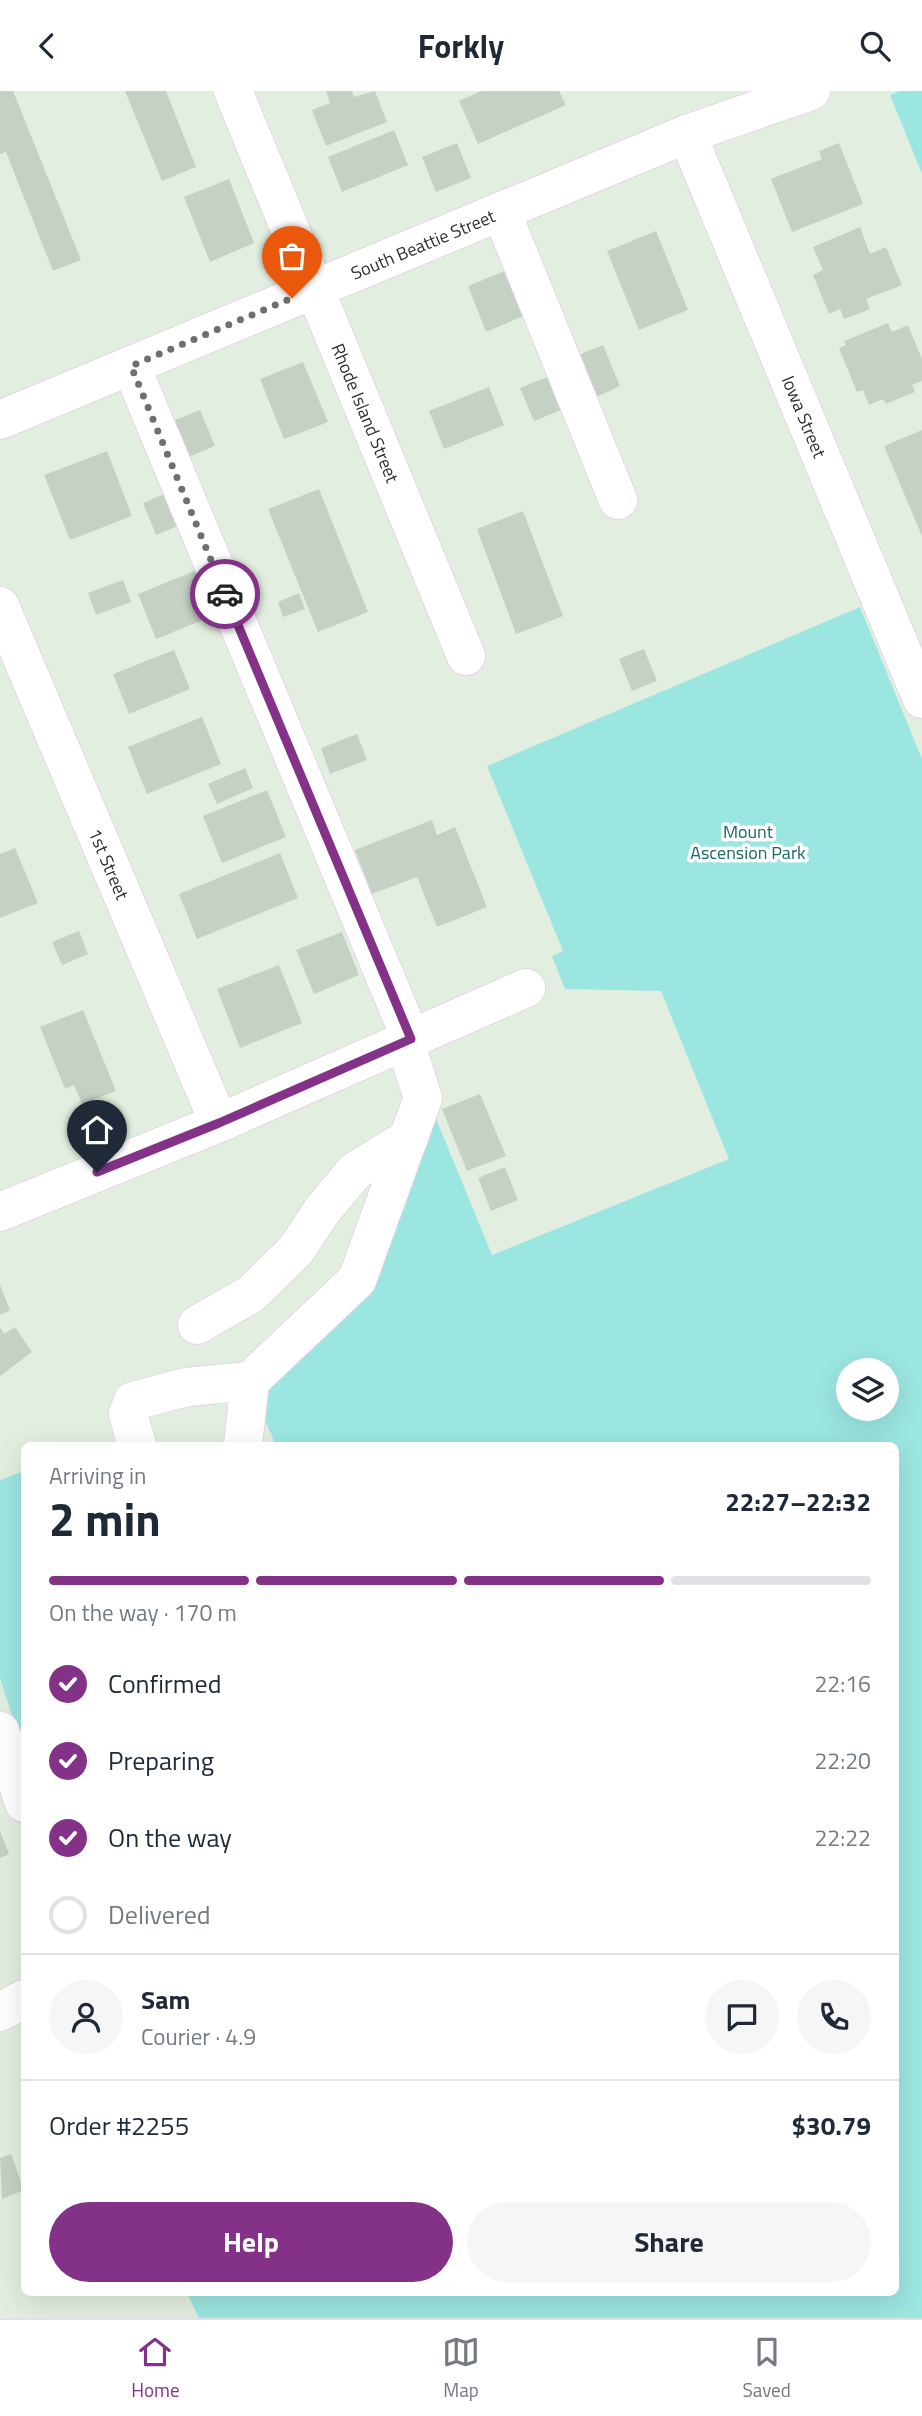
<!DOCTYPE html>
<html lang="en">
<head>
<meta charset="utf-8">
<style>
	body { margin:0; font-family:"Titillium Web",sans-serif; background:#f6f6f7; color:#1f2937; height:100vh; display:flex; flex-direction:column; font-size:26px; white-space:nowrap }
	* { box-sizing:border-box; margin:0 }
	p { font-size:23px; color:#747a83 }
	.icon { flex:none; width:38px; height:38px; fill:none; stroke:currentColor; stroke-width:2; stroke-linecap:round; stroke-linejoin:round }
	.map { position:relative; flex:1; overflow:hidden }
	.details { position:absolute; left:21px; top:1351px; width:878px; height:854px; display:flex; flex-direction:column; background:#fff; border-radius:10px; box-shadow:0 7px 28px #0002 }
	.details>* { flex:none }
	.buttons { position:absolute; left:836px; top:1267px; display:grid; gap:14px }
	.buttons a { display:grid; place-items:center; width:63px; height:63px; border-radius:50%; background:#fff; box-shadow:0 7px 28px #0002; font-size:35px }
	.pin { position:absolute; display:grid; place-items:center; width:60px; height:60px; color:#fff; margin:-72px -30px; border-radius:50% 50% 50% 0; rotate:-45deg; box-shadow:0 0 7px #0007 }
	.pin .icon { rotate:45deg }
	.courier { position:absolute; display:grid; place-items:center; width:70px; height:70px; margin:-35px; border:5px solid #833288; border-radius:50%; background:#fff; color:#222; box-shadow:0 2px 9px #0007 }
	.headline em { font-style:normal; font-weight:700 }
	.headline div { display:flex; flex-direction:column-reverse }
	.headline { display:flex; align-items:center; justify-content:space-between; height:119px; padding:0 28px }
	h1 { font-size:46px; font-weight:700; line-height:52px }
	.bar { display:grid; grid-template-columns:repeat(4,1fr); gap:10px 7px; align-content:center; height:84px; padding:0 28px }
	.bar i { height:9px; border-radius:5px; background:#e0e1e3 }
	.bar .selected { background:#833288 }
	.bar p { grid-column:span 4 }
	.line { display:flex; align-items:center; gap:18px; padding:0 28px; border-top:2px solid #e0e1e3 }
	.line div { flex:1 }
	.round { display:grid; place-items:center; flex:none; width:74px; height:74px; border-radius:37px; background:#f6f6f7 }
	ol { padding:0 28px; list-style:none }
	li { display:flex; align-items:center; gap:21px; height:77px }
	li p { margin-inline-start:auto }
	li .icon { padding:7px; border-radius:50%; background:#833288; color:#fff; stroke-width:4 }
	li:last-child { color:#747a83 }
	li i { width:38px; height:38px; border:4px solid #e0e1e3; border-radius:50% }
	.cta { display:flex; gap:14px; margin-top:auto; padding:14px 28px }
	.cta a { flex:1; height:80px; border-radius:42px; background:#833288; color:#fff; font-size:28px; font-weight:700; line-height:80px; text-align:center }
	.cta a+a { background:#f6f6f7; color:#1f2937 }
	header { display:flex; justify-content:space-between; align-items:center; height:91px; padding:0 28px; background:#fff; font-size:32px; font-weight:700 }
	.tabs { display:flex; justify-content:space-around; align-items:center; height:98px; border-top:2px solid #e0e1e3; background:#fff; font-size:19px; color:#747a83 }
	.tabs a { display:grid; justify-items:center; gap:4px }
	.tabs .selected { color:#833288 }
	.map>svg:first-child { display:block }
	.green { fill:#9ce6e2; fill-rule:evenodd }
	.building { fill:#c6d1c5 }
	.lines { fill:none; stroke-linecap:round; stroke-linejoin:round }
	.minor-casing { stroke:#e6d5e4; stroke-width:40 }
	.minor { stroke:#fff; stroke-width:38 }
	.done { stroke:#6c716c; stroke-width:7; stroke-dasharray:0 12.6 }
	.route { stroke:#833288; stroke-width:9 }
	.labels { text-anchor:middle; dominant-baseline:central; stroke-width:7; stroke-linejoin:round; paint-order:stroke }
	.street-label { font-size:18px; fill:#2d2d2d; stroke:#fff }
	.park-label { font-size:18px; fill:#1a676e; stroke:#fff }
</style>
</head>
<body>
<header><svg class="icon" aria-label="back" viewBox="0 0 24 24"><path d="M15 5l-7 7 7 7"/></svg>Forkly<svg class="icon" aria-label="search" viewBox="0 0 24 24"><circle cx="10" cy="10" r="6"/><path d="M15 15l6 6"/></svg></header>
<div class="map">
<svg width="922" height="2227" viewBox="0 0 922 2227">
	<rect width="100%" height="100%" fill="#e2efe0"/>
	<g class="green">
		<path d="M899,0H922V83L890,4Z"/>
		<path d="M860,516L922,668V2227H199L187,2202H896V1354H276L256,1310L314,1254L430,1013L492,1164L729,1068L661,900L565,898L552,865L563,860L487,675ZM849,1279H887V1318H849Z"/>
		<path d="M24,1380V1661L0,1587V1389Z"/>
	</g>
	<g class="building">
		<path d="M0,0H13L81,169L53,180L6,61L0,63Z"/>
		<path d="M125,0H166L196,76L162,90Z"/>
		<path d="M326,0H352L354,6L375,0L387,31L326,55L312,19L330,12Z"/>
		<path d="M481,0H559L566,14L478,53L459,10Z"/>
		<path d="M394,39L408,74L342,101L328,66Z"/>
		<path d="M457,52L471,87L436,101L422,66Z"/>
		<path d="M839,52L863,113L792,141L771,88L822,68L819,60Z"/>
		<path d="M229,88L254,152L210,171L184,106Z"/>
		<path d="M860,136L870,163L886,156L902,194L866,208L870,218L844,228L840,218L829,223L813,184L823,179L813,156Z"/>
		<path d="M656,140L688,219L639,239L607,160Z"/>
		<path d="M510,178L528,223L486,241L468,195Z"/>
		<path d="M888,232L892,241L908,234L922,268V290L912,294L915,301L886,313L883,308L869,314L863,299L857,301L839,257L846,254L844,250Z"/>
		<path d="M603,254L620,295L594,307L576,265Z"/>
		<path d="M303,271L328,331L284,348L260,288Z"/>
		<path d="M552,284L566,317L534,330L520,297Z"/>
		<path d="M489,296L504,334L444,358L429,320Z"/>
		<path d="M200,319L215,355L183,368L168,332Z"/>
		<path d="M922,339V445L884,355Z"/>
		<path d="M107,360L132,425L70,449L44,384Z"/>
		<path d="M319,398L368,521L318,541L268,418Z"/>
		<path d="M167,402L180,434L156,444L143,412Z"/>
		<path d="M523,420L563,525L516,543L477,438Z"/>
		<path d="M202,477L220,522L156,548L138,503Z"/>
		<path d="M123,489L131,511L96,524L88,502Z"/>
		<path d="M299,502L305,518L283,526L278,511Z"/>
		<path d="M644,558L657,590L632,600L619,568Z"/>
		<path d="M174,559L190,598L129,623L113,583Z"/>
		<path d="M202,626L221,673L147,703L128,656Z"/>
		<path d="M357,643L367,669L330,683L321,657Z"/>
		<path d="M245,677L253,697L217,713L208,693Z"/>
		<path d="M267,699L286,746L222,772L203,725Z"/>
		<path d="M432,729L437,744L455,736L487,816L437,836L417,786L372,803L355,759Z"/>
		<path d="M15,757L38,812L0,827V763Z"/>
		<path d="M280,762L298,807L197,848L179,803Z"/>
		<path d="M79,840L88,863L62,874L52,851Z"/>
		<path d="M342,841L359,884L314,903L296,859Z"/>
		<path d="M279,874L302,932L240,957L217,898Z"/>
		<path d="M83,919L116,1000L82,1013L74,994L65,998L40,936Z"/>
		<path d="M480,1003L506,1065L467,1080L442,1018Z"/>
		<path d="M505,1076L518,1109L491,1120L478,1087Z"/>
		<path d="M0,1194L10,1219L0,1224Z"/>
		<path d="M0,1236L4,1243L15,1236L32,1261L0,1285Z"/>
		<path d="M0,1740L9,1763L0,1767Z"/>
		<path d="M11,2063L24,2099L2,2108L0,2067Z"/>
	</g>
	<g class="lines">
		<defs>
			<g id="minor">
				<path id="s1" d="M233,0L466,565"/>
				<path id="s2" d="M687,43L922,608"/>
				<path d="M501,120L618,409"/>
				<path d="M131,275L411,948"/>
				<path id="s3" d="M0,329L687,43L811,0"/>
				<path id="s4" d="M0,515L219,1032"/>
				<path d="M0,1121L219,1032L526,897"/>
				<path d="M197,1234L251,1203L296,1159L321,1121L355,1080L409,1047"/>
				<path d="M137,1354L128,1323L133,1310L187,1296L250,1290"/>
				<path d="M243,1354L250,1290L357,1189L423,1007L405,951"/>
				<path d="M0,1640L24,1712"/>
				<path d="M0,1921L24,1908"/>
			</g>
		</defs>
		<use href="#minor" class="minor-casing"/>
		<use href="#minor" class="minor"/>
	</g>
	<g class="lines">
		<path class="done" d="M225,503L131,275L292,207"/>
		<path class="route" d="M97,1081L219,1032L411,948L225,503"/>
	</g>
	<g class="labels">
		<g class="street-label">
			<text stroke="none"><textPath href="#s3" startOffset="458">South Beattie Street</textPath></text>
			<text stroke="none"><textPath href="#s1" startOffset="348">Rhode Island Street</textPath></text>
			<text stroke="none"><textPath href="#s2" startOffset="306">Iowa Street</textPath></text>
			<text stroke="none"><textPath href="#s4" startOffset="280">1st Street</textPath></text>
		</g>
		<g class="park-label">
			<text x="748" y="740">Mount<tspan x="748" dy="21">Ascension Park</tspan></text>
		</g>
	</g>
</svg>
<div class="buttons">
<a><svg class="icon" aria-label="layers" viewBox="0 0 24 24"><path d="M12 4l9 5-9 5-9-5zM3 14l9 5 9-5"/></svg></a>
</div>
<div class="pin" style="left:292px;top:207px;background:#ea580c"><svg class="icon" aria-label="bag" viewBox="0 0 24 24"><path d="M5 8h14l-1 12H6zM9 8a3 3 0 0 1 6 0"/></svg></div>
<div class="pin" style="left:97px;top:1081px;background:#1f2937"><svg class="icon" aria-label="home" viewBox="0 0 24 24"><path d="M3 11l9-7 9 7M6 9v11h12V9"/></svg></div>
<div class="courier" style="left:225px;top:503px"><svg class="icon" aria-label="car" viewBox="0 0 24 24"><path d="M5 17H2v-5l4-1 3-4h7l3 4 3 1v5h-3M9 17h6M6 11h13"/><circle cx="7" cy="17" r="2"/><circle cx="17" cy="17" r="2"/></svg></div>
<section class="details">
<div class="headline"><div><h1>2 min</h1><p>Arriving in</p></div><em>22:27–22:32</em></div>
<div class="bar"><i class="selected"></i><i class="selected"></i><i class="selected"></i><i></i><p>On the way · 170 m</p></div>
<ol>
<li><svg class="icon" aria-label="check" viewBox="0 0 24 24"><path d="M5 12l5 5 9-10"/></svg>Confirmed<p>22:16</p></li>
<li><svg class="icon" aria-label="check" viewBox="0 0 24 24"><path d="M5 12l5 5 9-10"/></svg>Preparing<p>22:20</p></li>
<li><svg class="icon" aria-label="check" viewBox="0 0 24 24"><path d="M5 12l5 5 9-10"/></svg>On the way<p>22:22</p></li>
<li><i></i>Delivered</li>
</ol>
<div class="line" style="height:126px"><a class="round"><svg class="icon" aria-label="person" viewBox="0 0 24 24"><circle cx="12" cy="8" r="4"/><path d="M4 21q1-7 8-7t8 7"/></svg></a><div><b>Sam</b><p>Courier · 4.9</p></div><a class="round"><svg class="icon" aria-label="chat" viewBox="0 0 24 24"><path d="M4 5h16v11H9l-5 4z"/></svg></a><a class="round"><svg class="icon" aria-label="phone" viewBox="0 0 24 24"><path d="M5 4h4l2 5-3 2q2 4 5 5l2-3 5 2v4C11 20 4 13 5 4z"/></svg></a></div>
<div class="line" style="height:91px"><div>Order #2255</div><b>$30.79</b></div>
<div class="cta"><a>Help</a><a>Share</a></div>
</section>
</div>
<nav class="tabs">
<a class="selected"><svg class="icon" aria-label="home" viewBox="0 0 24 24"><path d="M3 11l9-7 9 7M6 9v11h12V9"/></svg>Home</a>
<a><svg class="icon" aria-label="map" viewBox="0 0 24 24"><path d="M3 6l6-2 6 2 6-2v14l-6 2-6-2-6 2zM9 4v14M15 6v14"/></svg>Map</a>
<a><svg class="icon" aria-label="saved" viewBox="0 0 24 24"><path d="M7 4h10v16l-5-4-5 4z"/></svg>Saved</a>
</nav>
</body>
</html>
